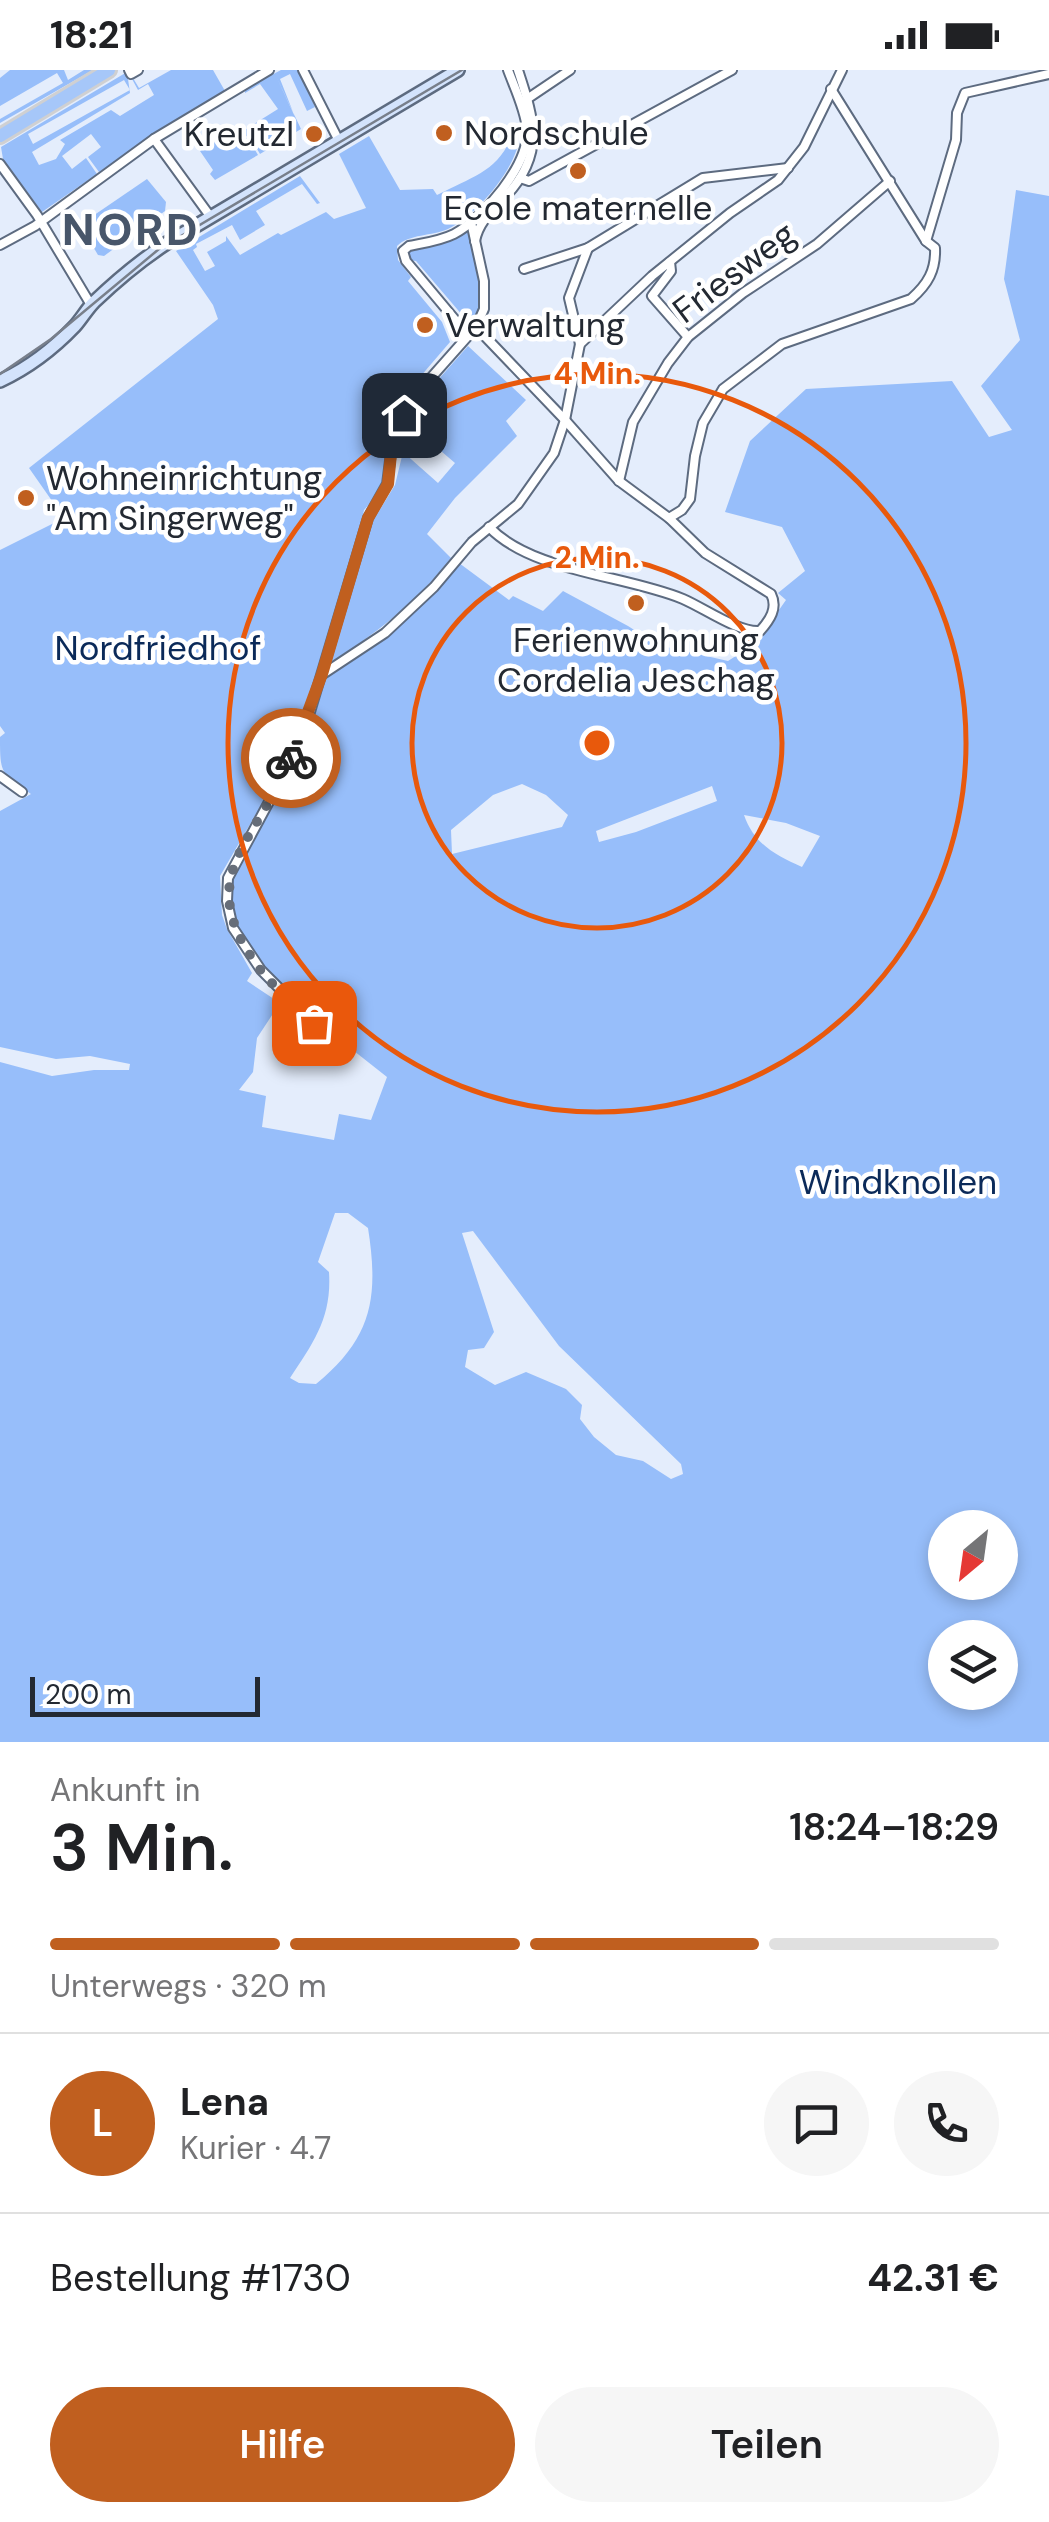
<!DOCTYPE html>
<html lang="de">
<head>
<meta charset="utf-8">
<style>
	body { margin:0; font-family:"DM Sans",sans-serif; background:#f6f6f6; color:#202124; height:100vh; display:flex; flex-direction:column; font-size:38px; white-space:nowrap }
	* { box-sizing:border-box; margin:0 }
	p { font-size:32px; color:#757577 }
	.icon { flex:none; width:55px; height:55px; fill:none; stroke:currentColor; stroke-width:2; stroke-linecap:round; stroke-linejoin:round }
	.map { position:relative; height:1672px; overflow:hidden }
	.side { display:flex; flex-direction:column; background:#fff; flex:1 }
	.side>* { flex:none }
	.needle { width:65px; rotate:209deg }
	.fabs { position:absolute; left:928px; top:1440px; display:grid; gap:20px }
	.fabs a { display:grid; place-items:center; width:90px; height:90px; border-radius:50%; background:#fff; box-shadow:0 5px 15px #0003; font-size:50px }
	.scale { position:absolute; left:30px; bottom:25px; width:230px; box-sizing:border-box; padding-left:10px; border:5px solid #232932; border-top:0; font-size:28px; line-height:35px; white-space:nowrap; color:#232932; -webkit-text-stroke:8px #fff; paint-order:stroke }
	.pin { position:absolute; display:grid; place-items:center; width:85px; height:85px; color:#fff; margin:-42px; border-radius:20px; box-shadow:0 5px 15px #0006 }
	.courier { position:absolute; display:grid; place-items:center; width:100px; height:100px; margin:-50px; border:8px solid #c05f1f; border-radius:50%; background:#fff; color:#222; box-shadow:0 2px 12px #0007 }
	.head em { font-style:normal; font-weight:600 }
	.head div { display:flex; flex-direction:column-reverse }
	.head { display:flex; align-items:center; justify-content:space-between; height:170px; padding:0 50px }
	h1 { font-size:65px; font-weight:600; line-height:75px }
	.bar { display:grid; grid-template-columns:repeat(4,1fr); gap:15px 10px; align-content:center; height:120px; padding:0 50px }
	.bar i { height:12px; border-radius:8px; background:#e0e0e0 }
	.bar .current { background:#c05f1f }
	.bar p { grid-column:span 4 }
	.line { display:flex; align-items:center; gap:25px; padding:0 50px; border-top:2px solid #e0e0e0 }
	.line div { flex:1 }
	.round { display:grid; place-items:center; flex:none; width:105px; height:105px; border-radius:52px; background:#f6f6f6 }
	.action { display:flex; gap:20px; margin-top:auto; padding:20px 50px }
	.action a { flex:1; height:115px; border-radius:60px; background:#c05f1f; color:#fff; font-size:40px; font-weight:600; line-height:115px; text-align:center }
	.action a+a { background:#f6f6f6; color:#202124 }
	.status { display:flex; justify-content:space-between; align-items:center; height:70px; padding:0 50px; background:#fff; direction:ltr }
	.status svg { height:28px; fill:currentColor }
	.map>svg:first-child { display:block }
	.green { fill:#97befa; fill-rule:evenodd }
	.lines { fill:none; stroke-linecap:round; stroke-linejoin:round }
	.street-casing { stroke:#5d6b80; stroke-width:12 }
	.secondary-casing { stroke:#5d6b80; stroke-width:16 }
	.primary-casing { stroke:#cfd0d2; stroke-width:18 }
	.street { stroke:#fff; stroke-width:8 }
	.secondary { stroke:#d3e3fc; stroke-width:11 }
	.primary { stroke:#a6c7f9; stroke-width:12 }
	.tram { stroke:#787f8b; stroke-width:2.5 }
	.done { stroke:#676e79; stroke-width:10; stroke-dasharray:0 18 }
	.route { stroke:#c05f1f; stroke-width:12 }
	.ring { fill:none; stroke:#e8590c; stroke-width:5 }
	.poi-dot { fill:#c05f1f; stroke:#fff; stroke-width:4 }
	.labels { text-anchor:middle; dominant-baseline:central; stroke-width:9; stroke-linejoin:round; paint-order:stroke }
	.poi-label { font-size:35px; fill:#232932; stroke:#fff; text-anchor:start }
	.street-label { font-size:35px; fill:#232932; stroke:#fff }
	.park-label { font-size:35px; fill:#0b2a59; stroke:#fff }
	.district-label { font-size:45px; font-weight:bold; letter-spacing:2.5px; fill:#48566a; stroke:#fff }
	.centre { fill:#e8590c; stroke:#fff; stroke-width:5 }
	.ring-label { font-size:30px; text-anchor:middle; font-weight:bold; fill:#e8590c; stroke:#fff; stroke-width:9; stroke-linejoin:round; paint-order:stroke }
</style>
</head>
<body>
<div class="status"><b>18:21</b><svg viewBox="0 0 49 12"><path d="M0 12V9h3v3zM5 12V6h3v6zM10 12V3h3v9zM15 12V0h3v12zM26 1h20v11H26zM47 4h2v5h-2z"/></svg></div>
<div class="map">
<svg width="1049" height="1672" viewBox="0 0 1049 1672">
	<rect width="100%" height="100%" fill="#e4edfc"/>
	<g class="green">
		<path d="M10,0H64L68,10L84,0H93L0,53V49L63,13L57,3L0,36V8Z"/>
		<path d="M144,0L133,8L139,18L171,0H213L225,21L99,102L88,87L101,77L91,64L62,86L72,99L86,88L97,104L42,142L3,89L1,77L127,2L130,23L32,82L39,95L56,89L65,74L60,70L111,40L120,46L154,25L148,14L138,20L132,9ZM124,10L130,20L33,74L28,64Z"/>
		<path d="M281,0H298L315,37L307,41L290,4L280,9L295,47L276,6L301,59L260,84L253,72L261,68L258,61L233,72L231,68L253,55L255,57L254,54L278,39L260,14L245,23V19Z"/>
		<path d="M519,54C527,88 478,145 448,159C432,166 409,164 397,176L398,190L411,207L408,211L442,252L450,272L402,328L385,365L387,398L380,422L364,440L354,490L302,653L281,701L220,806L222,845L227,859L252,903L247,911L280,933L257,968L253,1002L239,1020L266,1026L262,1057L334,1070L339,1044L371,1050L387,1007L316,951L264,901L238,856L231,831V810L288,703L325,607L436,519L459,493L509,530L513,526L543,541L563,521L628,556L658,575L728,591C755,575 768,556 786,530L778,523L805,501L782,457L725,442L750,371L806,319L952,311L989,367L1012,360L981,316L1020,270L1004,209L1016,120L1049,126V1672H0V992L52,1006L94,1000H129L130,994L90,986L56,989L0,977V741L31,724C1,703 0,705 0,667L5,663L0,656V480L64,448L29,398L218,249L213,235L176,181L300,106L320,133L317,134L302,114L256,141L265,155L240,170L232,155L196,174L197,177L193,180L205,201L215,196L207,182L226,171V166L240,185L278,163L281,165L326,142L334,149L366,138L339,84L369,66L400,120L433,119L437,125C475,105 502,101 515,56ZM522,714L546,725L568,745L562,757L452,784L451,760L493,725ZM712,716L717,731L636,762L599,772L596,761ZM744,745L786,753L820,766L802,797C775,785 754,774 744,745ZM335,1143H348L368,1158C379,1228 372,1268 316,1314L299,1313L290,1308C314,1272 332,1247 329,1202L318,1192ZM473,1161L559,1276L681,1394L683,1404L671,1409L643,1391L616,1385L594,1367L580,1349L582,1335L566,1319L526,1302L495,1315L465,1297L468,1280L484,1278L494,1262L462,1163ZM945,1458H1000V1512H945ZM945,1568H1000V1622H945Z"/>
		<path d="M227,65L232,75L248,68L258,85L215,110L210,104L213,100L200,81Z"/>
		<path d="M147,109L166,132L165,141L104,186L98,185L83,160L84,152Z"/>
		<path d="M467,160C475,188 493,234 469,258L463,253H469L416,191L408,190V179Z"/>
		<path d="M468,276L526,330L506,351L517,366L455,428L427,464L451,488C412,538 378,560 328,596L371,454L395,415L403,382L438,413L455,393L407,352L422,328Z"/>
	</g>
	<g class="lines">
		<defs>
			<g id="street">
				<path d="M129,0L131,4L138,0"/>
				<path d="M303,0L339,71"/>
				<path d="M524,31L570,0"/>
				<path d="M154,69L210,146"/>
				<path d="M0,94L37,145L91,235"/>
				<path d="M520,108L529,111L732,0"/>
				<path d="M475,171C479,151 493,140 506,126C546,83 534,49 518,0"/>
				<path d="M926,171L956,70L957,43L965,23L1049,4"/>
				<path d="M0,175L35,156L154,69L269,0"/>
				<path d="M670,192L671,201L652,226L688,267"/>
				<path d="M524,199L588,178L703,108L788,98"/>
				<path d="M476,257L565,350L619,411L669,448L705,483L771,524C778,538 770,550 760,561C739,563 704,538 683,529C625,505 532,502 489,457"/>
				<path d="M467,264L406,191L403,181L409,176C424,173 440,171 454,164C483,149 530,94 527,59C525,39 515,19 508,0"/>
				<path d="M580,274L569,228L588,178"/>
				<path d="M619,411L633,352L668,293L688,267L743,223L817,174L890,111"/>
				<path d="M669,448L682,440L690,429L695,386L703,353L723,319L782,274L911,229C928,214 936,200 935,178L926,171L831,19"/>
				<path d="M323,604L385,563L434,517L472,472L518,434L554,383L565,350L580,274L652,206L730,143L778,110L804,77L842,0"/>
				<path d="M0,706L22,722"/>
				<path d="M314,953L261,900L233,858L227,831L228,808L285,702L310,642L368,448L387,414L392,375L403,345L421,319L476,257L484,239V211L471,152"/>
			</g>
			<path id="secondary" d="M0,311C28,298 54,278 75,256C82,248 87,239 94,232C117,210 141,190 167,173L458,0"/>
			<path id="primary" d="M0,66L109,0"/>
		</defs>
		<use href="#street" class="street-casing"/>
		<use href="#secondary" class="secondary-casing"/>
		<use href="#primary" class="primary-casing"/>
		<use href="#street" class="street"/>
		<use href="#secondary" class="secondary"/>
		<use href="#primary" class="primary"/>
		<path class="tram" d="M0,304L51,269L159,179L462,0"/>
	</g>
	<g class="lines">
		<path class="done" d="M291,688C255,775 191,806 259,898C275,920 297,933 314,953"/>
		<path class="route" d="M291,688L322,604L368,448L388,414L392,374L404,345"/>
	</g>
	<g class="ring">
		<circle cx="597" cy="673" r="185"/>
		<circle cx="597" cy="673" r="369"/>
	</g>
	<g class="poi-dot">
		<circle cx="444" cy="63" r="10"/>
		<circle cx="314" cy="64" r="10"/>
		<circle cx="578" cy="101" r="10"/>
		<circle cx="425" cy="255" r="10"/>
		<circle cx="26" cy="428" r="10"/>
		<circle cx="636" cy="533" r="10"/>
	</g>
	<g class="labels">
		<g class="poi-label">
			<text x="464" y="63">Nordschule</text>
			<text x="294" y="64" text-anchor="end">Kreutzl</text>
			<text x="578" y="138" text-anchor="middle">Ecole maternelle</text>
			<text x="445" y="255">Verwaltung</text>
			<text x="46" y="408">Wohneinrichtung<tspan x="46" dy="40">"Am Singerweg"</tspan></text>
			<text x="636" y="570" text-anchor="middle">Ferienwohnung<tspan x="636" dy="40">Cordelia Jeschag</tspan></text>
		</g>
		<g class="street-label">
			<text transform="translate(734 202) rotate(-37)">Friesweg</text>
		</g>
		<g class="park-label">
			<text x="158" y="578">Nordfriedhof</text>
			<text x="898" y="1112">Windknollen</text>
		</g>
		<g class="district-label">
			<text x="131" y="159">NORD</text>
		</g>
	</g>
	<circle cx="597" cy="673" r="15" class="centre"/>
	<g class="ring-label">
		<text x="597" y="314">4 Min.</text>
		<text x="597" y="498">2 Min.</text>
	</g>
</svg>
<div class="fabs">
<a><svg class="needle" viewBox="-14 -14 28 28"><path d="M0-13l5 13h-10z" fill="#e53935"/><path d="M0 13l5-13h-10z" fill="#757577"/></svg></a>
<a><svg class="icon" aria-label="layers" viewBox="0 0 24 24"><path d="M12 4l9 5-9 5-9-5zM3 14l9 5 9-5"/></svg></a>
</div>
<div class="scale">200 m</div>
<div class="pin" style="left:314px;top:953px;background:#ea580c"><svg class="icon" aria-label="bag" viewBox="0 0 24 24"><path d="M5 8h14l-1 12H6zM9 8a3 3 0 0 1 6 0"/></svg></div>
<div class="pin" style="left:404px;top:345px;background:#1f2937"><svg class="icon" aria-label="home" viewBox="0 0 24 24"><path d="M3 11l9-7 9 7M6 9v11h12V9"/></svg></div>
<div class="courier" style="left:291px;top:688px"><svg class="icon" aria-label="bike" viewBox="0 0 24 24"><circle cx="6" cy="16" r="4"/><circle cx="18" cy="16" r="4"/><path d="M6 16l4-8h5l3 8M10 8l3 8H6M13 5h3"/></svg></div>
</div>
<section class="side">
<div class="head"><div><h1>3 Min.</h1><p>Ankunft in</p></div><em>18:24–18:29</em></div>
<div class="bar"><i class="current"></i><i class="current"></i><i class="current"></i><i></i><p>Unterwegs · 320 m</p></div>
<div class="line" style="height:180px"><b class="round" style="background:#c05f1f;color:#fff">L</b><div><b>Lena</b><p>Kurier · 4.7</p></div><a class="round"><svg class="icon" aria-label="chat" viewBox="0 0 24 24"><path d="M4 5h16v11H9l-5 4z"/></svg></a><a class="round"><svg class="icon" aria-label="phone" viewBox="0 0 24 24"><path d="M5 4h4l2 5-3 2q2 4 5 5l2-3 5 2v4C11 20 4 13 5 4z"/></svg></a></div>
<div class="line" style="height:130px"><div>Bestellung #1730</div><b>42.31 €</b></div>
<div class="action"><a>Hilfe</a><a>Teilen</a></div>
</section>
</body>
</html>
